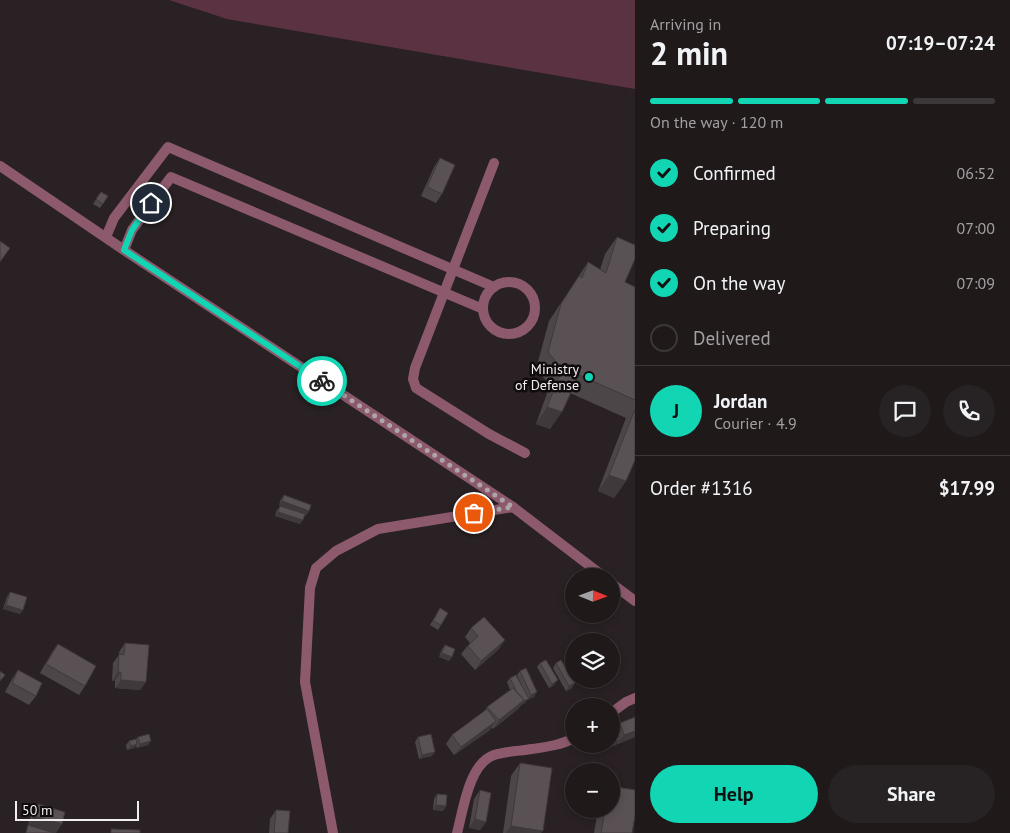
<!DOCTYPE html>
<html lang="en">
<head>
<meta charset="utf-8">
<style>
	body { margin:0; font-family:"PT Sans",sans-serif; background:#272223; color:#f1f3f6; height:100vh; display:flex; flex-direction:column; font-size:19px; white-space:nowrap }
	* { box-sizing:border-box; margin:0 }
	p { font-size:16px; color:#a1a0a2 }
	.icon { flex:none; width:28px; height:28px; fill:none; stroke:currentColor; stroke-width:2; stroke-linecap:round; stroke-linejoin:round }
	.map { position:relative; flex:1; overflow:hidden }
	.drawer { display:flex; flex-direction:column; background:#1f191a; width:375px }
	.drawer>* { flex:none }
	.needle { width:32px; rotate:91deg }
	.controls { position:absolute; left:565px; top:568px; display:grid; gap:10px }
	.controls a { display:grid; place-items:center; width:55px; height:55px; border-radius:50%; background:#1f191a; box-shadow:0 2px 8px #0003,0 0 0 1px #3c3839; font-size:25px }
	.scale { position:absolute; left:15px; bottom:12px; width:124px; box-sizing:border-box; padding-left:5px; border:2px solid #f2edef; border-top:0; font-size:14px; line-height:18px; white-space:nowrap; color:#f2edef; -webkit-text-stroke:4px #0f0b0d; paint-order:stroke }
	.pin { position:absolute; display:grid; place-items:center; width:42px; height:42px; color:#fff; margin:-21px; border:2px solid #fff; border-radius:50%; box-shadow:0 1px 5px #0007 }
	.courier { position:absolute; display:grid; place-items:center; width:50px; height:50px; margin:-25px; border:4px solid #12d5b4; border-radius:50%; background:#fff; color:#222; box-shadow:0 1px 6px #0007 }
	.overview em { font-style:normal; font-weight:600 }
	.overview div { display:flex; flex-direction:column-reverse }
	.overview { display:flex; align-items:center; justify-content:space-between; height:85px; padding:0 15px }
	h1 { font-size:32px; font-weight:600; line-height:38px }
	.bar { display:grid; grid-template-columns:repeat(4,1fr); gap:8px 5px; align-content:center; height:60px; padding:0 15px }
	.bar i { height:6px; border-radius:4px; background:#3c3839 }
	.bar .active { background:#12d5b4 }
	.bar p { grid-column:span 4 }
	.line { display:flex; align-items:center; gap:12px; padding:0 15px; border-top:1px solid #3c3839 }
	.line div { flex:1 }
	.round { display:grid; place-items:center; flex:none; width:52px; height:52px; border-radius:26px; background:#272223 }
	ol { padding:0 15px; list-style:none }
	li { display:flex; align-items:center; gap:15px; height:55px }
	li p { margin-inline-start:auto }
	li .icon { padding:5px; border-radius:50%; background:#12d5b4; color:#111; stroke-width:4 }
	li:last-child { color:#a1a0a2 }
	li i { width:28px; height:28px; border:2px solid #3c3839; border-radius:50% }
	.primary-button { display:flex; gap:10px; margin-top:auto; padding:10px 15px }
	.primary-button a { flex:1; height:58px; border-radius:30px; background:#12d5b4; color:#111; font-size:20px; font-weight:600; line-height:58px; text-align:center }
	.primary-button a+a { background:#272223; color:#f1f3f6 }
	main { display:flex; flex:1; min-height:0 }
	.map>svg:first-child { display:block }
	.green { fill:#5b3242 }
	.lines { fill:none; stroke-linecap:round; stroke-linejoin:round }
	.lane { stroke:#8d5a6d; stroke-width:10 }
	.wall { fill:#4d4648 }
	.shaded-wall { fill:#3f393b }
	.building { fill:#5a5154; stroke:#3f393b }
	.done { stroke:#aca6a8; stroke-width:5; stroke-dasharray:0 9 }
	.route { stroke:#12d5b4; stroke-width:6 }
	.poi-dot { fill:#12d5b4; stroke:#0f0b0d; stroke-width:2 }
	.labels { text-anchor:middle; dominant-baseline:central; stroke-width:5; stroke-linejoin:round; paint-order:stroke }
	.poi-label { font-size:14px; fill:#f2edef; stroke:#0f0b0d; text-anchor:end }
</style>
</head>
<body>
<main>
<div class="map">
<svg width="635" height="833" viewBox="0 0 635 833">
	<rect width="100%" height="100%" fill="#292123"/>
	<path class="green" d="M169,0H635V89L227,19Z"/>
	<g class="lines">
		<g class="lane">
			<path d="M494,163L415,368L413,379L416,388L489,434L525,453"/>
			<path d="M0,166L124,250L513,507L603,576"/>
			<path d="M106,237L114,218L168,147L494,287"/>
			<path d="M124,250L132,230L171,177L483,309"/>
			<circle cx="509" cy="308" r="26"/>
			<path d="M611,583L635,601"/>
			<path d="M611,713L626,702L635,698"/>
			<path d="M333,833L305,682L310,588L316,568L336,551L378,529L513,507"/>
			<path d="M457,833C463,811 469,763 494,755C506,751 520,751 532,749C546,747 561,745 574,738"/>
		</g>
	</g>
	<g class="wall">
		<path d="M440,158L442,194L436,203L421,196L434,167Z"/>
		<path d="M101,192L108,196L100,208L93,204Z"/>
		<path d="M617,237L625,282L635,287V460L626,481L614,498L598,491L626,418L570,393L550,429L536,424L550,385L536,369L549,321L588,262L600,270L605,254Z"/>
		<path d="M284,495L306,516L304,515L300,524L275,516L277,510L280,506L286,508L279,505L281,499Z"/>
		<path d="M10,592L23,610L20,614L3,609L7,597Z"/>
		<path d="M440,608L441,625L438,630L430,625Z"/>
		<path d="M471,628L499,649L475,670L461,654L470,643L465,637Z"/>
		<path d="M125,643L146,682L140,690L115,688V681H112L113,663L119,655V652Z"/>
		<path d="M58,644L85,686L79,695L40,673L52,652Z"/>
		<path d="M445,645L452,657L449,661L439,657L442,649Z"/>
		<path d="M540,663L554,685L549,688L537,667Z"/>
		<path d="M556,663L572,688L566,691L553,668Z"/>
		<path d="M18,670L36,696L29,705L5,692L12,679Z"/>
		<path d="M520,671L534,697L528,699L525,703L521,705L518,709L493,729L491,727L490,730L454,755L446,744L452,735L485,711L487,707L510,690L507,682L510,678L522,686L517,675Z"/>
		<path d="M620,723L635,737L618,744V743L616,745L597,752L594,744H611L615,729Z"/>
		<path d="M138,737L151,741L148,745L137,748L136,746L134,748L127,750L126,745L129,741L136,739Z"/>
		<path d="M418,737L432,756L419,759L415,742Z"/>
		<path d="M520,763L541,833H503L511,776Z"/>
		<path d="M480,790L486,822L480,830L469,828L474,799Z"/>
		<path d="M437,794L446,806L443,811L433,810L434,799Z"/>
		<path d="M38,804L56,833L28,825L32,812Z"/>
		<path d="M598,809H611L632,833H594Z"/>
		<path d="M276,810L288,833H269L270,819Z"/>
	</g>
	<g class="shaded-wall">
		<path d="M547,407L562,412L550,429L536,424Z"/>
		<path d="M609,475L626,481L614,498L598,491Z"/>
		<path d="M282,501L309,511L306,516L279,505Z"/>
		<path d="M278,512L303,520L300,524L275,516Z"/>
		<path d="M6,605L23,610L20,614L3,609Z"/>
		<path d="M505,640L499,649L475,670L481,661Z"/>
		<path d="M442,653L452,657L449,661L439,657Z"/>
		<path d="M118,672H121L115,681H112Z"/>
		<path d="M121,680L146,682L140,690L115,688Z"/>
		<path d="M558,680L554,685L549,688L552,684Z"/>
		<path d="M575,683L572,688L566,691L569,686Z"/>
		<path d="M537,692L534,697L528,699L525,703L521,705L518,709L493,729L499,720L522,702L528,699L531,695Z"/>
		<path d="M496,721L490,730L454,755L461,747Z"/>
		<path d="M635,731V737L618,744L624,735Z"/>
		<path d="M620,740L616,745L597,752L600,747Z"/>
		<path d="M151,741L148,745L137,748L140,744Z"/>
		<path d="M137,744L134,748L127,750L131,746Z"/>
		<path d="M435,752L432,756L419,759L422,755Z"/>
		<path d="M436,805L446,806L443,811L433,810Z"/>
		<path d="M34,816L62,824L56,833L28,825Z"/>
		<path d="M475,819L486,822L480,830L469,828Z"/>
		<path d="M511,826L543,831L541,833H506Z"/>
	</g>
	<g class="building">
		<path d="M440,158L455,165L442,194L427,187Z"/>
		<path d="M101,192L108,196L103,204L96,199Z"/>
		<path d="M617,237L635,245V259L625,282L635,287V400L579,375L562,412L547,407L562,369L548,352L561,304L579,276L582,278L588,262L606,273Z"/>
		<path d="M0,241L10,248L0,262Z"/>
		<path d="M635,409V460L626,481L609,475Z"/>
		<path d="M284,495L311,505L309,511L282,501Z"/>
		<path d="M280,506L305,514L303,520L278,512Z"/>
		<path d="M10,592L27,597L23,610L6,605Z"/>
		<path d="M440,608L448,613L441,625L433,621Z"/>
		<path d="M484,617L505,640L481,661L468,646L478,636L471,628Z"/>
		<path d="M125,643L149,645L146,682L121,680V672H118L119,654L124,655Z"/>
		<path d="M58,644L96,666L85,686L46,664Z"/>
		<path d="M445,645L455,649L452,657L442,653Z"/>
		<path d="M546,660L558,680L552,684L540,663Z"/>
		<path d="M561,660L575,683L569,686L556,663Z"/>
		<path d="M526,668L537,692L531,695L520,671Z"/>
		<path d="M18,670L42,683L36,696L12,683Z"/>
		<path d="M0,671L5,675L0,681Z"/>
		<path d="M516,675L529,699L523,701L524,700L517,692L510,678Z"/>
		<path d="M513,688L524,700L499,720L487,707Z"/>
		<path d="M487,709L496,721L461,747L452,735Z"/>
		<path d="M635,717V731L624,735L620,723Z"/>
		<path d="M615,727L620,740L611,743V728Z"/>
		<path d="M149,734L151,741L140,744L138,737Z"/>
		<path d="M431,734L435,752L422,755L418,737Z"/>
		<path d="M136,739L137,744L131,746L129,741Z"/>
		<path d="M599,744H610L600,747Z"/>
		<path d="M520,763L552,768L543,831L511,826Z"/>
		<path d="M611,786L635,790V816L632,833H601L605,809H611Z"/>
		<path d="M480,790L491,793L486,822L475,819Z"/>
		<path d="M437,794L447,795L446,806L436,805Z"/>
		<path d="M38,804L65,812L62,824L34,816Z"/>
		<path d="M276,810L290,811L288,833H274Z"/>
		<path d="M28,825L54,833H26Z"/>
		<path d="M111,829L140,830V833H111Z"/>
	</g>
	<g class="lines">
		<path class="done" d="M322,381L513,507L474,513"/>
		<path class="route" d="M151,203L132,230L124,250L322,381"/>
	</g>
	<circle class="poi-dot" cx="589" cy="377" r="5"/>
	<g class="labels">
		<g class="poi-label">
			<text x="579" y="369">Ministry<tspan x="579" dy="16">of Defense</tspan></text>
		</g>
	</g>
</svg>
<div class="controls">
<a><svg class="needle" viewBox="-14 -14 28 28"><path d="M0-13l5 13h-10z" fill="#e53935"/><path d="M0 13l5-13h-10z" fill="#a1a0a2"/></svg></a>
<a><svg class="icon" aria-label="layers" viewBox="0 0 24 24"><path d="M12 4l9 5-9 5-9-5zM3 14l9 5 9-5"/></svg></a>
<a>+</a>
<a>−</a>
</div>
<div class="scale">50 m</div>
<div class="pin" style="left:474px;top:513px;background:#ea580c"><svg class="icon" aria-label="bag" viewBox="0 0 24 24"><path d="M5 8h14l-1 12H6zM9 8a3 3 0 0 1 6 0"/></svg></div>
<div class="pin" style="left:151px;top:203px;background:#1f2937"><svg class="icon" aria-label="home" viewBox="0 0 24 24"><path d="M3 11l9-7 9 7M6 9v11h12V9"/></svg></div>
<div class="courier" style="left:322px;top:381px"><svg class="icon" aria-label="bike" viewBox="0 0 24 24"><circle cx="6" cy="16" r="4"/><circle cx="18" cy="16" r="4"/><path d="M6 16l4-8h5l3 8M10 8l3 8H6M13 5h3"/></svg></div>
</div>
<section class="drawer">
<div class="overview"><div><h1>2 min</h1><p>Arriving in</p></div><em>07:19–07:24</em></div>
<div class="bar"><i class="active"></i><i class="active"></i><i class="active"></i><i></i><p>On the way · 120 m</p></div>
<ol>
<li><svg class="icon" aria-label="check" viewBox="0 0 24 24"><path d="M5 12l5 5 9-10"/></svg>Confirmed<p>06:52</p></li>
<li><svg class="icon" aria-label="check" viewBox="0 0 24 24"><path d="M5 12l5 5 9-10"/></svg>Preparing<p>07:00</p></li>
<li><svg class="icon" aria-label="check" viewBox="0 0 24 24"><path d="M5 12l5 5 9-10"/></svg>On the way<p>07:09</p></li>
<li><i></i>Delivered</li>
</ol>
<div class="line" style="height:90px"><b class="round" style="background:#12d5b4;color:#111">J</b><div><b>Jordan</b><p>Courier · 4.9</p></div><a class="round"><svg class="icon" aria-label="chat" viewBox="0 0 24 24"><path d="M4 5h16v11H9l-5 4z"/></svg></a><a class="round"><svg class="icon" aria-label="phone" viewBox="0 0 24 24"><path d="M5 4h4l2 5-3 2q2 4 5 5l2-3 5 2v4C11 20 4 13 5 4z"/></svg></a></div>
<div class="line" style="height:65px"><div>Order #1316</div><b>$17.99</b></div>
<div class="primary-button"><a>Help</a><a>Share</a></div>
</section>
</main>
</body>
</html>
